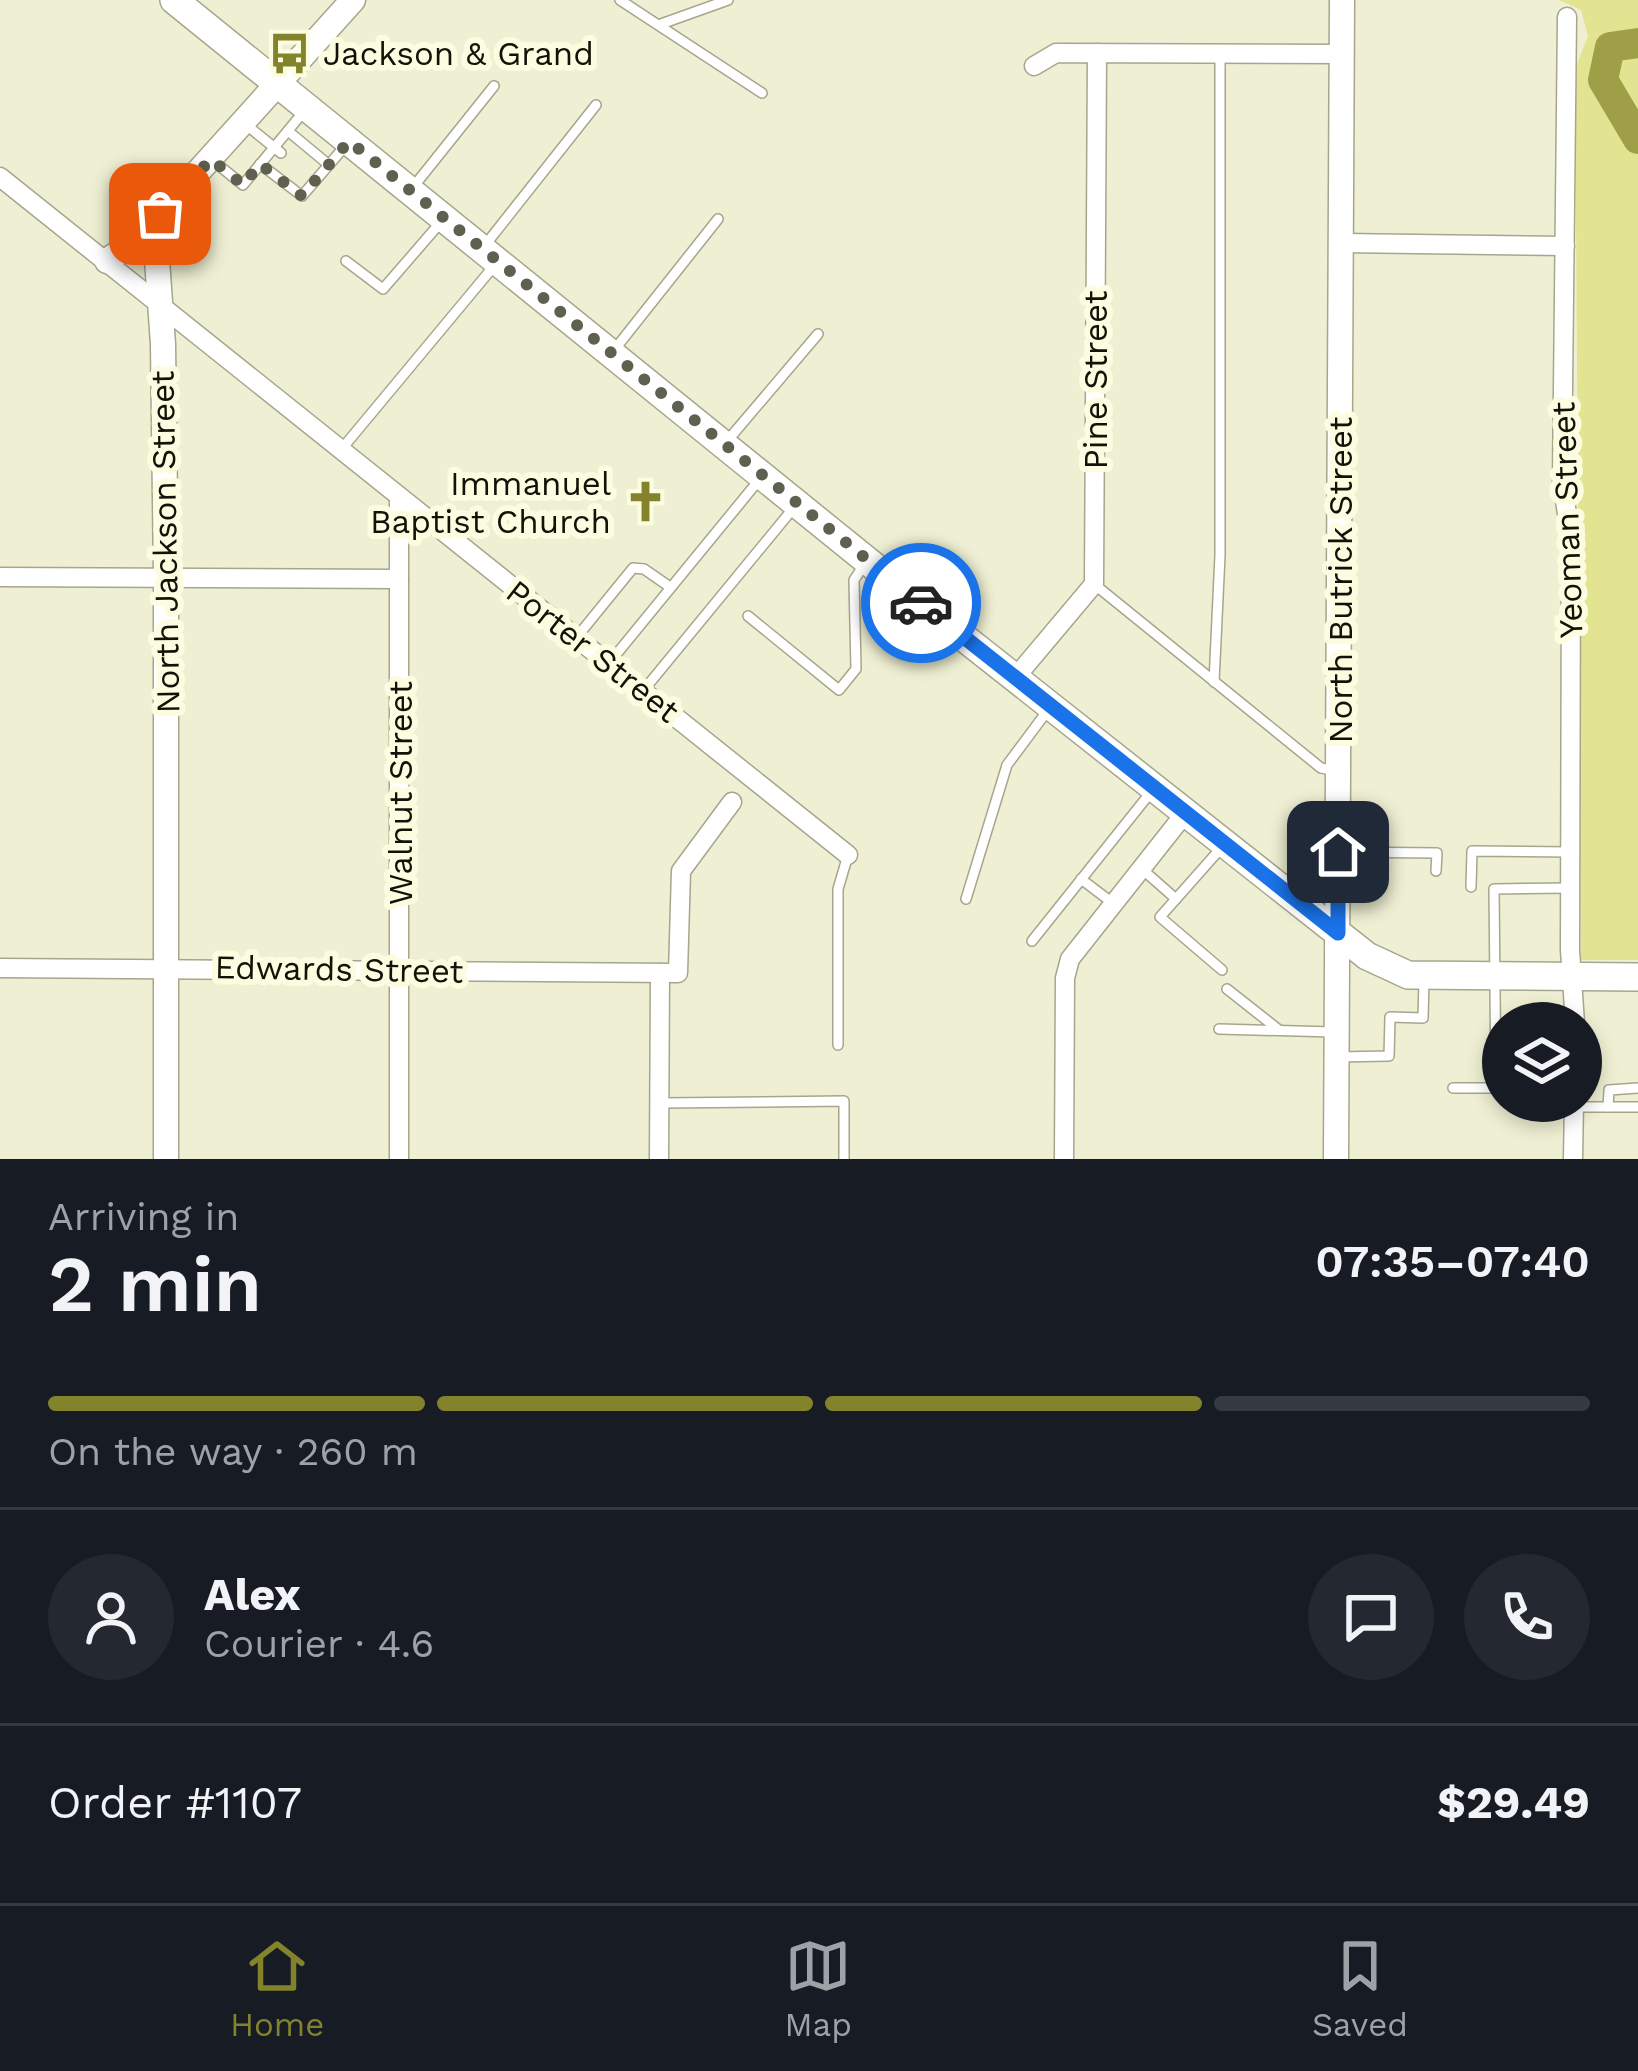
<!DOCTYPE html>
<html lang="en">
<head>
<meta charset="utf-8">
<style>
	body { margin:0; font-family:"Work Sans",sans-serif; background:#242831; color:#f1f3f6; height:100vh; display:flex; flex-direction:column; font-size:45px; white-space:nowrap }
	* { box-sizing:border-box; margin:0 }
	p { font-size:39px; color:#9ea1a6 }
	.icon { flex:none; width:66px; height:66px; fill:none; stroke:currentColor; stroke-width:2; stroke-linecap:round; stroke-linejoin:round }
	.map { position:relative; height:1159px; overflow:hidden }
	.details { display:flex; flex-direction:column; background:#171b24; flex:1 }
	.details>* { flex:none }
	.fabs { position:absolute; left:1482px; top:1002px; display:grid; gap:24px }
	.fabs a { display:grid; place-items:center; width:120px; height:120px; border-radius:50%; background:#171b24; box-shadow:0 6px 18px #0003; font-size:60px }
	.pin { position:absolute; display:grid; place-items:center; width:102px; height:102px; color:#fff; margin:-51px; border-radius:24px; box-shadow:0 6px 18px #0006 }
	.courier { position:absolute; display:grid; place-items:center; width:120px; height:120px; margin:-60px; border:9px solid #1a73e8; border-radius:50%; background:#fff; color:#222; box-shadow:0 3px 15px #0007 }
	.head em { font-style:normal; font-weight:600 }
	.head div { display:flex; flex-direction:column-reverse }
	.head { display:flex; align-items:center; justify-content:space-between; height:204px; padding:0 48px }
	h1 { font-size:78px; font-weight:600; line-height:90px }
	.bar { display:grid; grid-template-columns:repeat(4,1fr); gap:18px 12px; align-content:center; height:144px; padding:0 48px }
	.bar i { height:15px; border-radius:9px; background:#363941 }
	.bar .current { background:#83832c }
	.bar p { grid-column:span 4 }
	.line { display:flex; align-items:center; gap:30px; padding:0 48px; border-top:3px solid #363941 }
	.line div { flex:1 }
	.round { display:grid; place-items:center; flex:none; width:126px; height:126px; border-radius:63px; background:#242831 }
	.dock { display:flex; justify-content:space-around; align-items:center; height:168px; border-top:3px solid #363941; background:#171b24; font-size:33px; color:#9ea1a6 }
	.dock a { display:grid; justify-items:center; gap:6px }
	.dock .current { color:#83832c }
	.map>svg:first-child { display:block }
	.green { fill:#e2e491 }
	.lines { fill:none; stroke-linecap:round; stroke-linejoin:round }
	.river { stroke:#9e9f46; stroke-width:30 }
	.service-casing { stroke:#a5a68b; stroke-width:12 }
	.minor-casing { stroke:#a5a68b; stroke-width:21 }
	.tertiary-casing { stroke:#a5a68b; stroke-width:27 }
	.secondary-casing { stroke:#a5a68b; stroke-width:30 }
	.service { stroke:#fff; stroke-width:9 }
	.minor { stroke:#fff; stroke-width:18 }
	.tertiary { stroke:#fff; stroke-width:24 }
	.secondary { stroke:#fff; stroke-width:27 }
	.done { stroke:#5f604f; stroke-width:12; stroke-dasharray:0 21.6 }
	.route { stroke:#1a73e8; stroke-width:15 }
	.labels { text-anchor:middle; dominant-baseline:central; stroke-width:12; stroke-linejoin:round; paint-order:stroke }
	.poi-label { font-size:33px; fill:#121208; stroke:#fcfde0; text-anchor:start }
	.street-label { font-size:33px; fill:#121208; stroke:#fcfde0 }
</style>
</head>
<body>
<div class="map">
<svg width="1638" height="1159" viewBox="0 0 1638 1159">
	<rect width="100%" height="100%" fill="#eff0d3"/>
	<path class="green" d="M1559,0H1638V960H1581L1575,69L1588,36L1581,10Z"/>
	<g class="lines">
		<path class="river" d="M1638,43L1610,47L1603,80L1638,139"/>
		<defs>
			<g id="service">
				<path d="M620,0L762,93"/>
				<path d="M661,24L728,0"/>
				<path d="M244,123L281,153"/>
				<path d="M288,131L329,165"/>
				<path d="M211,159L243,185L305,110"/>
				<path d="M260,164L302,196L346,145"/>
				<path d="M414,186L494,86"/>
				<path d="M486,244L596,105"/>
				<path d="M346,261L383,289L441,222"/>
				<path d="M615,349L718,219"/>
				<path d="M728,440L818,334"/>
				<path d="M340,451L494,266"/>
				<path d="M1094,584L1321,768L1335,771"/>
				<path d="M748,616L839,690L856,669L854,580L864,565"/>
				<path d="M576,638L633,568L644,569L670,587"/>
				<path d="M610,662L759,480"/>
				<path d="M1214,682L1220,555V53"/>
				<path d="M643,691L796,505"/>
				<path d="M1338,852L1437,853L1436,871"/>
				<path d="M1142,869L1176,899"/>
				<path d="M1081,879L1114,904"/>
				<path d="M1471,887L1472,851L1571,852"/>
				<path d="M966,899L1007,765L1048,710"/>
				<path d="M1032,941L1151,792"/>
				<path d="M1222,970L1160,917L1222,847"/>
				<path d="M1227,989L1279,1030"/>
				<path d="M1219,1029L1333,1032"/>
				<path d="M838,1045V889L848,855"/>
				<path d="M1337,1057L1389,1056L1390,1017L1423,1018L1424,980"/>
				<path d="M1453,1088H1496L1503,1094"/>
				<path d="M1496,1088L1494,889L1571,888"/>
				<path d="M1513,1101L1573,1103"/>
				<path d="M662,1103L844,1101V1159"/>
				<path d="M1574,1107H1638"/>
				<path d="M1608,1107L1609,1090L1638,1088"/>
			</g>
			<g id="minor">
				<path d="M1567,17L1562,481L1571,540L1570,950L1575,1023"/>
				<path d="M1034,66L1056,53L1342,54"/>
				<path d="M0,177L848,855"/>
				<path d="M1342,243L1565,246"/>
				<path d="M399,499V1159"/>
				<path d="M0,577L399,579"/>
				<path d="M1015,678L1094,584L1097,53"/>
				<path d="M0,968L678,973L681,871L732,802"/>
				<path d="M659,1159L660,973"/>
				<path d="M1064,1159L1065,978L1070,959L1186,812"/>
				<path d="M1573,1159L1574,1101"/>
			</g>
			<g id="tertiary">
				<path d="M107,261L137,239L160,214"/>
				<path d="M166,1159V577L163,344L157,260L160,214L353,0"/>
				<path d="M1336,1159L1342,0"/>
			</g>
			<path id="secondary" d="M174,0L891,580L1367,956L1408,975L1638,977"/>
		</defs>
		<use href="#service" class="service-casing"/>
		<use href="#minor" class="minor-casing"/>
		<use href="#tertiary" class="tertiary-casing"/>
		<use href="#secondary" class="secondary-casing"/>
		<use href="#service" class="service"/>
		<use href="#minor" class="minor"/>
		<use href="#tertiary" class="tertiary"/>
		<use href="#secondary" class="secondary"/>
	</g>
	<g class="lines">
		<path class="done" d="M160,214L211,159L243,185L260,164L302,196L349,141L921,603"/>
		<path class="route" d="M921,603L1338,933V852"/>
	</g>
	<defs>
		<symbol id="bus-bare" viewBox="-9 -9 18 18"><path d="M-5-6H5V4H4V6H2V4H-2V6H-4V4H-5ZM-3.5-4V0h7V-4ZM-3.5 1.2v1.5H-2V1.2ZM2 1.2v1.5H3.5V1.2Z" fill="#83832c" stroke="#fcfde0" stroke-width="2.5" paint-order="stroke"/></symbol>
		<symbol id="church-bare" viewBox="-9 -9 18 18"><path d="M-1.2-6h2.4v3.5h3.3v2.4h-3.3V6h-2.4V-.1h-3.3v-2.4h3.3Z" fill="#83832c" stroke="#fcfde0" stroke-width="2.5" paint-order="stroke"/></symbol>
	</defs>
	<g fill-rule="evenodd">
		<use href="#bus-bare" x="260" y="24" width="59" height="59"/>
		<use href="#church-bare" x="616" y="472" width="59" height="59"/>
	</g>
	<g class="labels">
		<g class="poi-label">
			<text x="323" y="53">Jackson &amp; Grand</text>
			<text x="611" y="483" text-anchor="end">Immanuel<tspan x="611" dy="38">Baptist Church</tspan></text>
		</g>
		<g class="street-label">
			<text transform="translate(1095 380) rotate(-90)">Pine Street</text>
			<text transform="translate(1567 520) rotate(-92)">Yeoman Street</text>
			<text transform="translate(165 542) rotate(-91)">North Jackson Street</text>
			<text transform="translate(1340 580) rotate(-90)">North Butrick Street</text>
			<text transform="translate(593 651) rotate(38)">Porter Street</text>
			<text transform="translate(400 793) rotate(-90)">Walnut Street</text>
			<text transform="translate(339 969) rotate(1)">Edwards Street</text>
		</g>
	</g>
</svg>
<div class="fabs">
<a><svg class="icon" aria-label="layers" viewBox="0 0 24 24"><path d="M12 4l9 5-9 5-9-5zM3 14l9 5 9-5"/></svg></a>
</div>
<div class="pin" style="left:160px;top:214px;background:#ea580c"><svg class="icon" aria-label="bag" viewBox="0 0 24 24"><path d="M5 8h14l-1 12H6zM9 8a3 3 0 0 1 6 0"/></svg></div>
<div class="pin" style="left:1338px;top:852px;background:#1f2937"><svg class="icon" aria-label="home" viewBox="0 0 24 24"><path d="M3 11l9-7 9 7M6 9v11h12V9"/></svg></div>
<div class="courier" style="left:921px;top:603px"><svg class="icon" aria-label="car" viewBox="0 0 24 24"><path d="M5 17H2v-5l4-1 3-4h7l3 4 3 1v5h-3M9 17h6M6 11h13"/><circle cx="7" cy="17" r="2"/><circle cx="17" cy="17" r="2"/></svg></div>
</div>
<section class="details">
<div class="head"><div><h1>2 min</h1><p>Arriving in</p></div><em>07:35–07:40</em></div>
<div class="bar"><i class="current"></i><i class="current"></i><i class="current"></i><i></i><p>On the way · 260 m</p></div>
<div class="line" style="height:216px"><a class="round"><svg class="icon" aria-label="person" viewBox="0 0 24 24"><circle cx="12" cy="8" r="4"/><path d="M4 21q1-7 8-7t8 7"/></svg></a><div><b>Alex</b><p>Courier · 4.6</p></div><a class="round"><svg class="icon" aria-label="chat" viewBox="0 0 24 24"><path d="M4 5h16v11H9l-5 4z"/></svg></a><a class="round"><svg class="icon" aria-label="phone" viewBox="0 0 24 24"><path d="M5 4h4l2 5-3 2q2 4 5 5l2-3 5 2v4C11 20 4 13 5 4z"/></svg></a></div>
<div class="line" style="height:156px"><div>Order #1107</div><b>$29.49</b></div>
</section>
<nav class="dock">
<a class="current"><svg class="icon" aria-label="home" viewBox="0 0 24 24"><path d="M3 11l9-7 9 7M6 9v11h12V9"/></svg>Home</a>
<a><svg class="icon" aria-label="map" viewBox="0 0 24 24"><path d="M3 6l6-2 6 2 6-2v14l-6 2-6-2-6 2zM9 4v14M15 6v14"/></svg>Map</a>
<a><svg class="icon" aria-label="saved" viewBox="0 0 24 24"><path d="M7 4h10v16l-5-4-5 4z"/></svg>Saved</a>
</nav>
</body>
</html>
